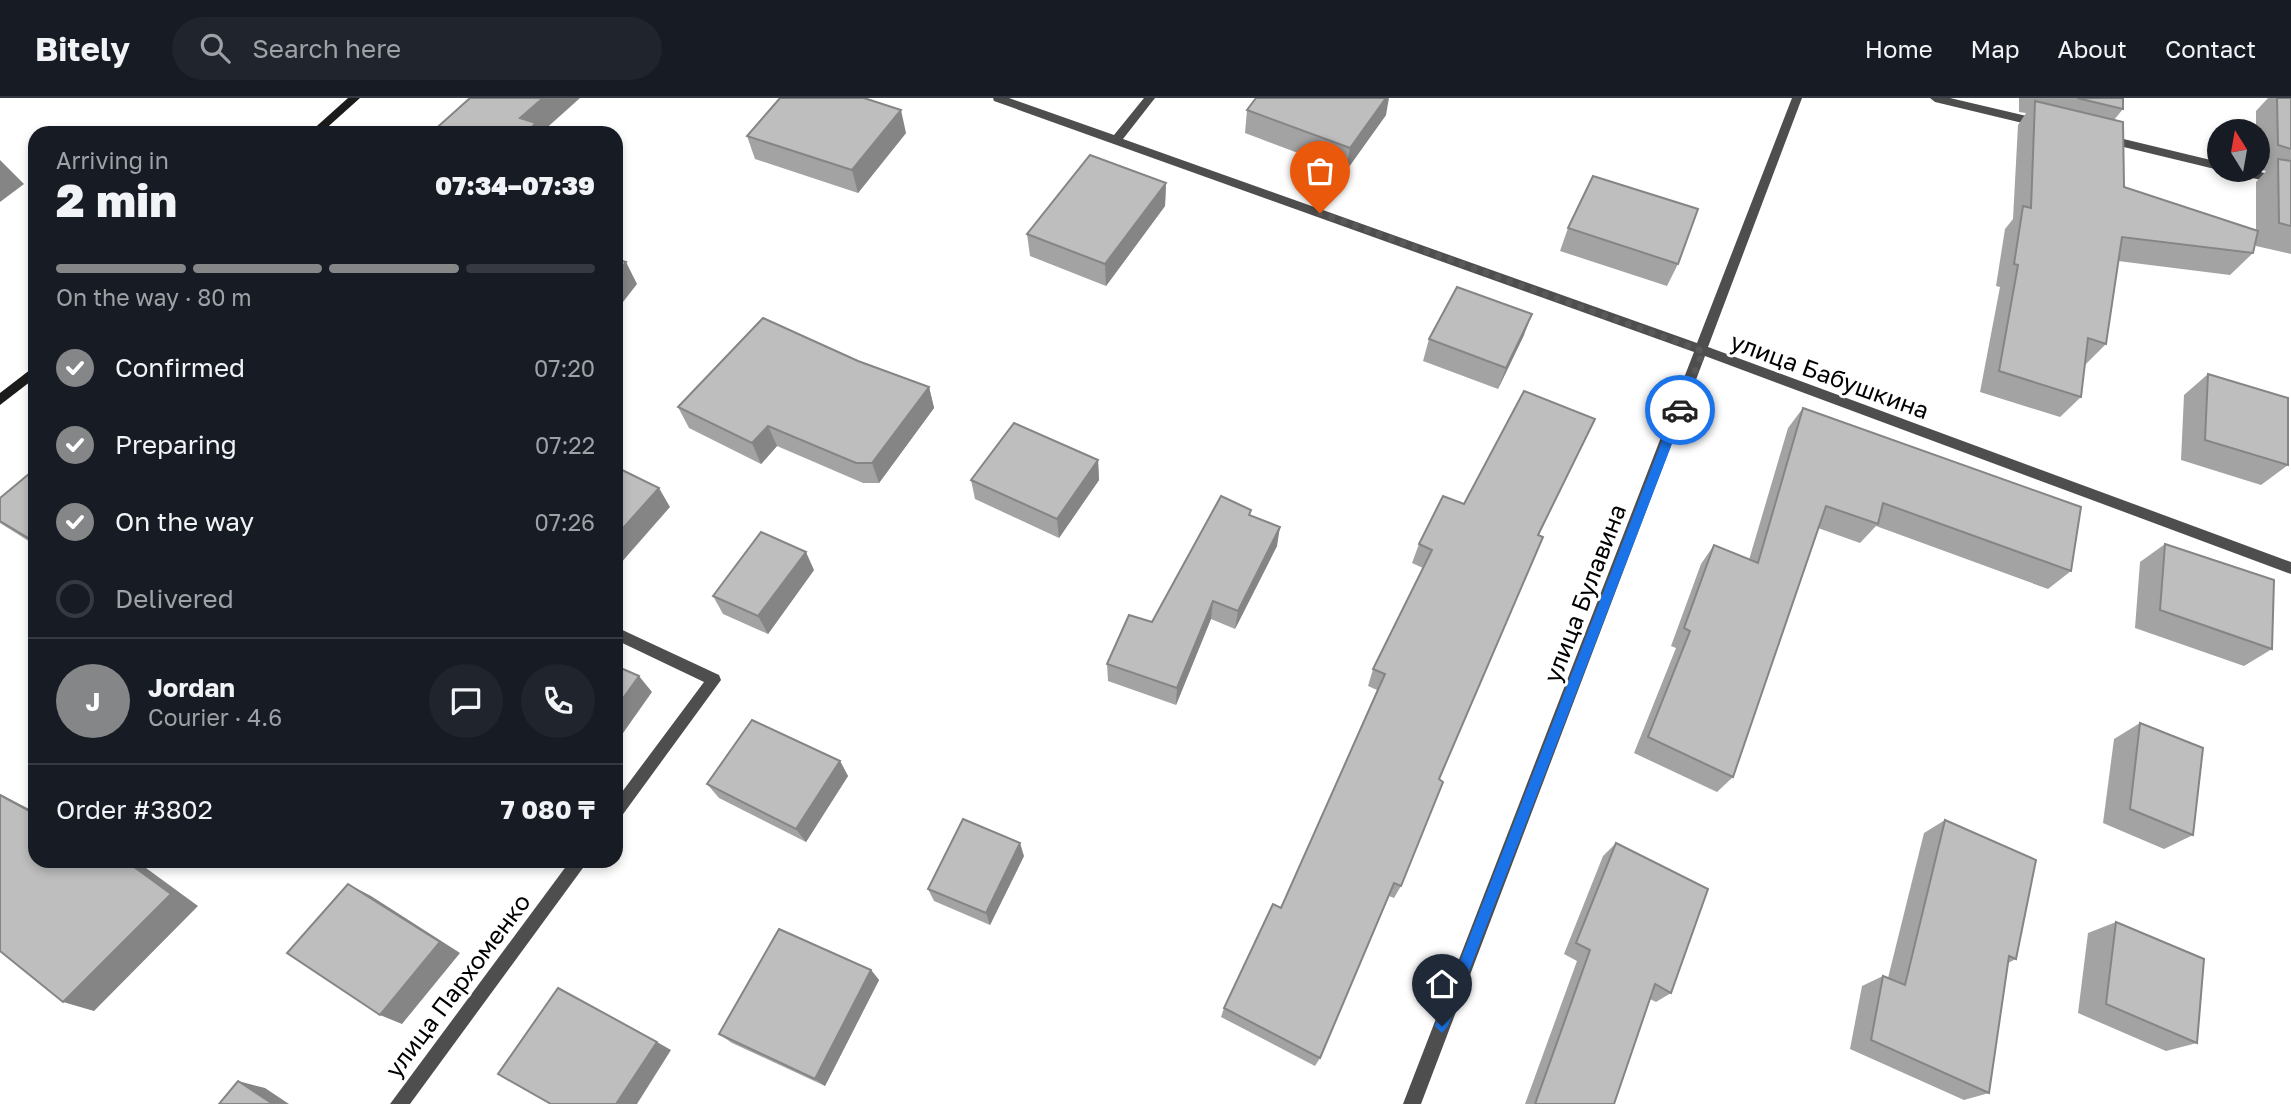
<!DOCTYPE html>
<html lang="en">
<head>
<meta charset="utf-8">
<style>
	body { margin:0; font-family:"Golos Text",sans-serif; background:#20242c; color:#f1f3f6; height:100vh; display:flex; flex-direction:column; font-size:26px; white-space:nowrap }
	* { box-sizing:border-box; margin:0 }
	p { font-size:23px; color:#9ea1a6 }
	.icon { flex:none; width:38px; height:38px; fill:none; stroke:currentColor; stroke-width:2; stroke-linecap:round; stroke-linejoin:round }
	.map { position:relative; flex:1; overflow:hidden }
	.sheet { position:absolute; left:28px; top:28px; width:595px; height:742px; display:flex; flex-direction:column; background:#171b24; border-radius:21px; box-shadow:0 4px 10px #0003 }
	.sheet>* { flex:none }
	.needle { width:46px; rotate:349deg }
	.buttons { position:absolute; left:2207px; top:21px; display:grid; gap:14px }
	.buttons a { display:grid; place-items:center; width:63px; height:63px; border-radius:50%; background:#171b24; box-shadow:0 4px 10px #0003; font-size:35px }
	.pin { position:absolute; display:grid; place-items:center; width:60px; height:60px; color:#fff; margin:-72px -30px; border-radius:50% 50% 50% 0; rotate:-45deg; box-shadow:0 0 7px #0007 }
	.pin .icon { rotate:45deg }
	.courier { position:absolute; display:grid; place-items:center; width:70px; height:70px; margin:-35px; border:5px solid #1a73e8; border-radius:50%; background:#fff; color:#222; box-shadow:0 2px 9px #0007 }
	.summary em { font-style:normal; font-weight:800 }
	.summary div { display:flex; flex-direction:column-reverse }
	.summary { display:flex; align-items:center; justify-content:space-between; height:119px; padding:0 28px }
	h1 { font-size:46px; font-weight:800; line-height:52px }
	.bar { display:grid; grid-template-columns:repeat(4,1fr); gap:10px 7px; align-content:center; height:84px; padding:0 28px }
	.bar i { height:9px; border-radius:5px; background:#363941 }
	.bar .selected { background:#858687 }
	.bar p { grid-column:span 4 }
	.line { display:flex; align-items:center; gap:18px; padding:0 28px; border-top:2px solid #363941 }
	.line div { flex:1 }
	.round { display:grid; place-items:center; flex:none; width:74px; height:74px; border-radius:37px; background:#20242c }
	ol { padding:0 28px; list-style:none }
	li { display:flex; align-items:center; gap:21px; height:77px }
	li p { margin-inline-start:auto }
	li .icon { padding:7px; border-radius:50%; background:#858687; color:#fff; stroke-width:4 }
	li:last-child { color:#9ea1a6 }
	li i { width:38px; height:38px; border:4px solid #363941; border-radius:50% }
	header { display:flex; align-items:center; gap:42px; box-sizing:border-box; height:98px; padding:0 35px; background:#171b24; border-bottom:2px solid #363941 }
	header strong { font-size:33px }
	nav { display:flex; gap:38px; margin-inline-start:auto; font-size:24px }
	.search { width:490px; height:63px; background:#20242c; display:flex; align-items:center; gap:18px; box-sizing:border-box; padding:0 24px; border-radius:38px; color:#9ea1a6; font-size:26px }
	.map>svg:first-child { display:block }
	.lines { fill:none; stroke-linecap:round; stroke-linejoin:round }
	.lane { fill:#4e4e4e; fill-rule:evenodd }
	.secondary { fill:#1b1b1b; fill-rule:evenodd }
	.wall { fill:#a3a3a3 }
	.shaded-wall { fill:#858585 }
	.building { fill:#bebebe; stroke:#858585; stroke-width:2 }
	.route { fill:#1a73e8 }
	.done { stroke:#595959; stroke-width:7; stroke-dasharray:0 12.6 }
	.labels { text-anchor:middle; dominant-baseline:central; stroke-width:6; stroke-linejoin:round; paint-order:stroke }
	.street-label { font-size:24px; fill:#000; stroke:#fff }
</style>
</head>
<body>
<header>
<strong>Bitely</strong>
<div class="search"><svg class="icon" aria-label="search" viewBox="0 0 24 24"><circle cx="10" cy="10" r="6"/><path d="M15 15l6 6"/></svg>Search here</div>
<nav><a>Home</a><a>Map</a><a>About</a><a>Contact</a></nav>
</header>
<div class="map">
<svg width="2291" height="1006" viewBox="0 0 2291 1006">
	<rect width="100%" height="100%" fill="#fff"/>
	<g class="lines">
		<g class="lane">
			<path d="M993,0H1009L1114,37L1144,0H1155L1123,41L1697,245L1792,0H1802L1708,249L2291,464V476L1705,258L1421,1006H1403L1694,254L994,3Z"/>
			<path d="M1930,0H1950L2039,21L2044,25L2039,29L1935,4Z"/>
			<path d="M2107,37L2219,64V72L2103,44V38Z"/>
			<path d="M2230,72H2251L2291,81V89L2235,76Z"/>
			<path d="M616,529L719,577L721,582L621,719L616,721V702L704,584L616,542Z"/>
			<path d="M570,763H588L410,1006H390Z"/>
		</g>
		<g class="secondary">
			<path d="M348,0H360L321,35H309Z"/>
			<path d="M35,268V280L0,307V295Z"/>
		</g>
	</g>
	<g class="wall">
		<path d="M2019,0H2123V11L2114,22L2124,89L2256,132V84L2266,73L2258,71V33H2256V13L2268,0H2291V156L2256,148V141L2253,155L2230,177L2118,163L2106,246L2085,267L2081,299L2060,319L1980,294L2000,189L1996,188L2005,131L2013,121L2018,27L2026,15L2019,14Z"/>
		<path d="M1247,12L1386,17L1346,73L1245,35Z"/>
		<path d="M906,35L858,95L755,61L747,38Z"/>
		<path d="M1166,85L1165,108L1106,188L1030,158L1027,136Z"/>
		<path d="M1568,130L1678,166L1667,188L1560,153Z"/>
		<path d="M1524,237L1498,291L1423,263L1429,241Z"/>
		<path d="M858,263L929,289L934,310L879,385H863L777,348L761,366L689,330L678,309Z"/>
		<path d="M2208,276L2288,367L2261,387L2181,362L2184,297Z"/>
		<path d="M1803,310L2071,473L2048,491L1876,428L1860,445L1818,430L1733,679L1717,694L1634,655L1676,550L1671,548L1701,466L1714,447L1749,462L1788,330Z"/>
		<path d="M1098,362L1099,382L1059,440L975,401L971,382Z"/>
		<path d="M35,371V447L0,425V400Z"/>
		<path d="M1251,412L1250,417L1277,448L1235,531L1211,521L1176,607L1108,583L1107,566L1152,524Z"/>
		<path d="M1538,437L1439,681L1401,788L1394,800L1389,798L1320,960L1315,968L1221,919L1224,910L1281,810L1377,592L1368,588L1373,571L1423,470L1412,465L1419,446Z"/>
		<path d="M2165,446L2272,551L2244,568L2135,530L2140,464Z"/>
		<path d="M814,472L768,536L723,516L713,498Z"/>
		<path d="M2140,625L2193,737L2164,751L2103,725L2114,641Z"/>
		<path d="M840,663L848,678L806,744L719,700L707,686Z"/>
		<path d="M1945,722L2016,861L2008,865L1989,995L1964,1002L1850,951L1862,888L1883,878L1888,880L1924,735Z"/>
		<path d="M1616,745L1671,895L1656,904L1650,901L1614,1006H1525L1577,863L1564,856L1603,758Z"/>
		<path d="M1024,758L990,827L934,803L928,791Z"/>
		<path d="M2116,824L2197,945L2166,953L2078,915L2088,835Z"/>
		<path d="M871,872L879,882L825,988L732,945L719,936Z"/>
	</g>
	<g class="shaded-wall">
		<path d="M543,0H580L541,35H526L520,20Z"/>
		<path d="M1386,0H1389L1386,17L1346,73L1350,50Z"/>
		<path d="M901,12L906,35L858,95L852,72Z"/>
		<path d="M0,62L24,86L0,104Z"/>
		<path d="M1166,85L1165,108L1106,188L1105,166Z"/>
		<path d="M626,164L637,186L616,213V177Z"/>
		<path d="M1532,216L1524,237L1498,291L1506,270Z"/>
		<path d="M929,289L934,310L879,385L872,365Z"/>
		<path d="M768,328L777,348L761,366L752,345Z"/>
		<path d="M1098,362L1099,382L1059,440L1057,421Z"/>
		<path d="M659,390L670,409L620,466L616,460V438Z"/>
		<path d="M1280,429L1277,448L1235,531L1238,513Z"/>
		<path d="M806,454L814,472L768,536L758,518Z"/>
		<path d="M1213,503L1211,521L1176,607L1177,590Z"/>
		<path d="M639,578L652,594L616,645V610Z"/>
		<path d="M840,663L848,678L806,744L796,731Z"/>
		<path d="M0,696L35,714V716L0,697Z"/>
		<path d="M1020,745L1024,758L990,827L986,815Z"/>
		<path d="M125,763H132L146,770L198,808L94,913L63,904Z"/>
		<path d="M348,786L371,798L460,855L402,926L380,917Z"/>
		<path d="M871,872L879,882L825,988L815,981Z"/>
		<path d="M657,944L671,952L637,1006H616Z"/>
		<path d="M238,983L265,990L289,1006H273Z"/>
	</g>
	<g class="building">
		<path d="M470,0H543L520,20L536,25L526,35H431Z"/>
		<path d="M780,0H864L901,12L852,72L747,38Z"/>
		<path d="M1256,0H1386L1350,50L1247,12Z"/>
		<path d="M2077,0H2123V11Z"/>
		<path d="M2277,0H2291V51L2278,47Z"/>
		<path d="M2035,3L2123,24L2124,89L2258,133L2253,155L2122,139L2106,246L2088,240L2081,299L1999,273L2018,167L2014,166L2023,108L2031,110Z"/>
		<path d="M1090,57L1166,85L1105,166L1027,136Z"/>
		<path d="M2278,61L2291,63V128L2279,125Z"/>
		<path d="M1593,78L1698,111L1678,166L1568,130Z"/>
		<path d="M616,161L626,164L616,177Z"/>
		<path d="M1457,189L1532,216L1506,270L1429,241Z"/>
		<path d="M763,220L858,263L929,289L872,365H856L768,328L752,345L678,309Z"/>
		<path d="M2208,276L2288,300V367L2205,342Z"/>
		<path d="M1524,293L1595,321L1538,437L1543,439L1439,681L1443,684L1401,788L1394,785L1320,960L1224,910L1273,806L1281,810L1385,576L1373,571L1432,452L1419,446L1443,398L1464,406Z"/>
		<path d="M1803,310L2081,409L2071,473L1883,405L1878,426L1826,408L1733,679L1648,639L1690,533L1684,530L1714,447L1758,465Z"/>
		<path d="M1014,325L1098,362L1057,421L971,382Z"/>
		<path d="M616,369L659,390L616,438Z"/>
		<path d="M35,371V444L0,423V400Z"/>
		<path d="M1221,398L1251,412L1249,417L1280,429L1238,513L1213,503L1177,590L1107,566L1129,517L1152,524Z"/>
		<path d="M761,434L806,454L758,518L713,498Z"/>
		<path d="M2165,446L2274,482L2272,551L2160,512Z"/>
		<path d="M616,568L639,578L616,610Z"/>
		<path d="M752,622L840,663L796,731L707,686Z"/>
		<path d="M2140,625L2203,650L2193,737L2130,711Z"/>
		<path d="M0,697L35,716V763H126L171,796L63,904L0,853Z"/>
		<path d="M963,721L1020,745L986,815L928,791Z"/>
		<path d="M1945,722L2036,762L2016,861L2009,858L1989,995L1871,942L1883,878L1905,887Z"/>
		<path d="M1616,745L1708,791L1671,895L1655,886L1614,1006H1535L1590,852L1576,845Z"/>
		<path d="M348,786L440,844L380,917L287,855Z"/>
		<path d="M2116,824L2204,861L2197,945L2106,906Z"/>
		<path d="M779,831L871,872L815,981L719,936Z"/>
		<path d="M558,890L657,944L616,1006H551L498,976Z"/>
		<path d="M238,983L273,1006H219Z"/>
	</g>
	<path class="route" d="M1680,308L1685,312L1448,928L1442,935L1435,928L1674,312Z"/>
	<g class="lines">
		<path class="done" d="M1320,115L1703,253L1680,312"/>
	</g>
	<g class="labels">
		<g class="street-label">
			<text transform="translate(1830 277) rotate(20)">улица Бабушкина</text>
			<text transform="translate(1584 495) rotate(-69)">улица Булавина</text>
			<text transform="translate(457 887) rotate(-53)">улица Пархоменко</text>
		</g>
	</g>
</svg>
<div class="buttons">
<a><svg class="needle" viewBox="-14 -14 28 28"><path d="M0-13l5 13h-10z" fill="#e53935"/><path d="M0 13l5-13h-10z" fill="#9ea1a6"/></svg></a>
</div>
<div class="pin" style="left:1320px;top:115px;background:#ea580c"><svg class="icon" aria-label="bag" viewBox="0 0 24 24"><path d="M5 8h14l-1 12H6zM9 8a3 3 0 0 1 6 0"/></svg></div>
<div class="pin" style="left:1442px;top:928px;background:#1f2937"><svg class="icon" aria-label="home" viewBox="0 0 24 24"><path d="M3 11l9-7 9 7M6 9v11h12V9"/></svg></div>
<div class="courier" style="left:1680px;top:312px"><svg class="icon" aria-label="car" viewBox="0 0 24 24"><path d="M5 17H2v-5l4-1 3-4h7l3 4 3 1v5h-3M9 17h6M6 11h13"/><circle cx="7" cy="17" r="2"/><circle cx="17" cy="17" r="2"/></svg></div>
<section class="sheet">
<div class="summary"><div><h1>2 min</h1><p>Arriving in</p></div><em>07:34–07:39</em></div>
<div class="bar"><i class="selected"></i><i class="selected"></i><i class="selected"></i><i></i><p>On the way · 80 m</p></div>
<ol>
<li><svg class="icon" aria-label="check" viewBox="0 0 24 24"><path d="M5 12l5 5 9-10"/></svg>Confirmed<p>07:20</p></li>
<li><svg class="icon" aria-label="check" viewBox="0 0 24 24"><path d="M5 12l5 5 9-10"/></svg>Preparing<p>07:22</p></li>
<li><svg class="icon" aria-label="check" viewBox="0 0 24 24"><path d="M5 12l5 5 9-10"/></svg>On the way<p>07:26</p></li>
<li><i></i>Delivered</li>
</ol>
<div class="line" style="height:126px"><b class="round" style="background:#858687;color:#fff">J</b><div><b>Jordan</b><p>Courier · 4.6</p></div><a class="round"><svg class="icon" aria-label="chat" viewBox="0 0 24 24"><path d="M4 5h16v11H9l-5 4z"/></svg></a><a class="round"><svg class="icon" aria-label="phone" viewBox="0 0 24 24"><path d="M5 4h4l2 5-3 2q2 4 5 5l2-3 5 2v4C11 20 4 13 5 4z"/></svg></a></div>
<div class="line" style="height:91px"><div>Order #3802</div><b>7 080 ₸</b></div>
</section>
</div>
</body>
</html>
